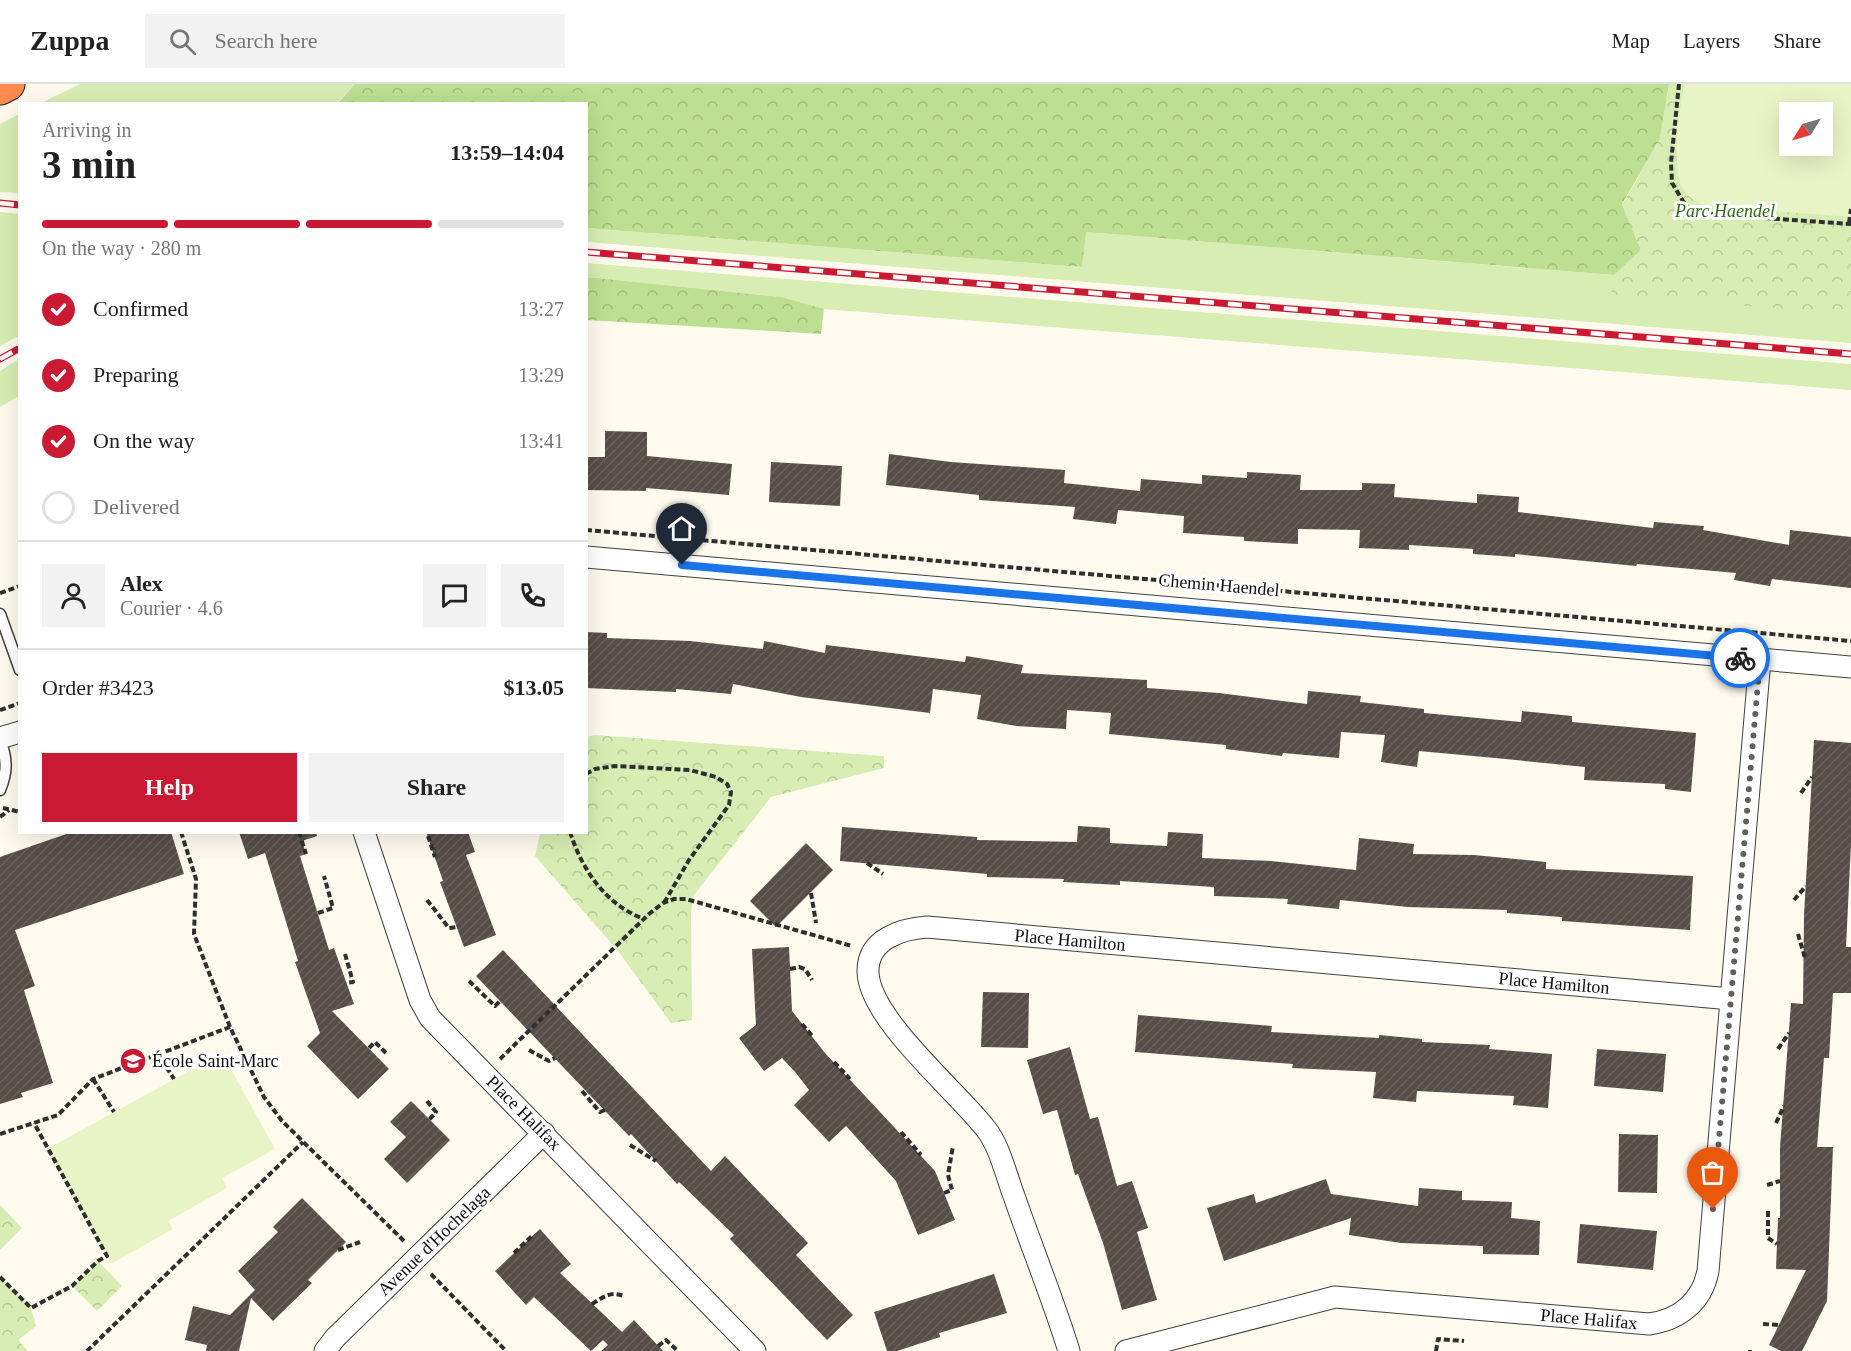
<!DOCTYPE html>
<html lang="en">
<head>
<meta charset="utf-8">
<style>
	body { margin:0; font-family:Georgia,serif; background:#f2f2f2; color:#222; height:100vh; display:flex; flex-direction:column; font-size:22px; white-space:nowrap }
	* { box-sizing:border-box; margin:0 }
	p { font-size:20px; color:#767676 }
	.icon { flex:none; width:33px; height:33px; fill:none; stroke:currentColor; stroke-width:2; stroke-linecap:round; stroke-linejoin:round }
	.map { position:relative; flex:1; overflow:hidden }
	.drawer { position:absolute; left:18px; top:18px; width:570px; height:732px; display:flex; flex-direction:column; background:#fff; border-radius:0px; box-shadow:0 6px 24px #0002 }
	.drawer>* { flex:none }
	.needle { width:39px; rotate:233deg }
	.tools { position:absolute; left:1779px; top:18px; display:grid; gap:12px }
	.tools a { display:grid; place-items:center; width:54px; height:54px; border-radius:0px; background:#fff; box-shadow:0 6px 24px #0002; font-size:30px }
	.pin { position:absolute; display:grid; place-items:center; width:51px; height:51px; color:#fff; margin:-62px -26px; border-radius:50% 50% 50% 0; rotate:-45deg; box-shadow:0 0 6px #0007 }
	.pin .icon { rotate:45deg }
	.courier { position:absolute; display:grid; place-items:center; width:60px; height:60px; margin:-30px; border:4px solid #1a73e8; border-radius:50%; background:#fff; color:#222; box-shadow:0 2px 8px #0007 }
	.overview em { font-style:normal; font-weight:600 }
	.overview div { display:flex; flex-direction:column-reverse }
	.overview { display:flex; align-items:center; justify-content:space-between; height:102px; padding:0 24px }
	h1 { font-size:39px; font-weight:600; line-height:45px }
	.bar { display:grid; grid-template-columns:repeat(4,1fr); gap:9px 6px; align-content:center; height:72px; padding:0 24px }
	.bar i { height:8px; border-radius:4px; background:#e0e0e0 }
	.bar .selected { background:#ca1933 }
	.bar p { grid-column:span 4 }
	.line { display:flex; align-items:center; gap:15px; padding:0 24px; border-top:2px solid #e0e0e0 }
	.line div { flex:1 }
	.round { display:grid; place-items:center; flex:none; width:63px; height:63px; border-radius:0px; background:#f2f2f2 }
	ol { padding:0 24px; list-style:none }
	li { display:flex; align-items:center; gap:18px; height:66px }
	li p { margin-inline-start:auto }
	li .icon { padding:6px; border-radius:50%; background:#ca1933; color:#fff; stroke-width:4 }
	li:last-child { color:#767676 }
	li i { width:33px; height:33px; border:3px solid #e0e0e0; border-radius:50% }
	.action { display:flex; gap:12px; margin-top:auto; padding:12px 24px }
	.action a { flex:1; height:69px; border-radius:0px; background:#ca1933; color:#fff; font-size:24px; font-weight:600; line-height:69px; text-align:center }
	.action a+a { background:#f2f2f2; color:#222 }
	header { display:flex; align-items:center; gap:36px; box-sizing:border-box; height:84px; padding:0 30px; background:#fff; border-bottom:2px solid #e0e0e0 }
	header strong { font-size:28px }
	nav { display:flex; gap:33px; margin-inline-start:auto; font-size:21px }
	.search { width:420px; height:54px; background:#f2f2f2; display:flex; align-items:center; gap:15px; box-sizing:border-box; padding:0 21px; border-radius:0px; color:#767676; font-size:22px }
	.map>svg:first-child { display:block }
	.grass { fill:#d7edb3 }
	.forest { fill:url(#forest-crowns) }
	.park { fill:url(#park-crowns); fill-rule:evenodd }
	.pitch { fill:#e8f3c6; fill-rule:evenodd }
	.building { fill:url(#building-hatch) }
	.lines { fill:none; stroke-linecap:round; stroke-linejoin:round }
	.service-casing { stroke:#404040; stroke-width:13 }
	.minor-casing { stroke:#404040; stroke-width:23 }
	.motorway-casing { stroke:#1e1e1e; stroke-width:35 }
	.path { stroke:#2f2f2f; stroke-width:4; stroke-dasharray:6 3; stroke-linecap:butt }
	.service { stroke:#fff; stroke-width:10 }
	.minor { stroke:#fff; stroke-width:21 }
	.motorway { stroke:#ff8b4c; stroke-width:33 }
	.rail-casing { stroke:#ca1933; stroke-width:7 }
	.rail { stroke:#fff; stroke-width:4.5; stroke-dasharray:14; stroke-linecap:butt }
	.done { stroke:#62605c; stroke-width:6; stroke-dasharray:0 10.8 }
	.route { stroke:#1a73e8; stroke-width:8 }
	.labels { text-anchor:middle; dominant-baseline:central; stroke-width:6; stroke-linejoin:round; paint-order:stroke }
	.park-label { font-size:18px; font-style:italic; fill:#316b18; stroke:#fff }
	.street-label { font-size:18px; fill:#0d0d0d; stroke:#fff }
	.poi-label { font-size:18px; fill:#0d0d0d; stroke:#fff; text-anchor:start }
</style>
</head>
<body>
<header>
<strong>Zuppa</strong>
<div class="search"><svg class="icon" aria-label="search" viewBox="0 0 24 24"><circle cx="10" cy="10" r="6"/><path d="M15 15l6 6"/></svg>Search here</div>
<nav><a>Map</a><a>Layers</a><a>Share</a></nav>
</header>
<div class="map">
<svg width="1851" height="1267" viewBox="0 0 1851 1267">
	<defs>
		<pattern id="forest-crowns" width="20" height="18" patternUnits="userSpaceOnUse" patternTransform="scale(1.5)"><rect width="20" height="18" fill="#bcdf91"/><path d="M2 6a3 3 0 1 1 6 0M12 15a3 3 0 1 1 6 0" fill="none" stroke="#a0be7c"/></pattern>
		<pattern id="park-crowns" width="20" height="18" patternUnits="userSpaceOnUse" patternTransform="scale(1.5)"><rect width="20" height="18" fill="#d7edb3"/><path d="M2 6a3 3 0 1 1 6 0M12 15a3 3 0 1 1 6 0" fill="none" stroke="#b7ca99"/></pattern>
		<pattern id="building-hatch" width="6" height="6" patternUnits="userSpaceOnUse" patternTransform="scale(1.5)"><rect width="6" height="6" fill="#574d49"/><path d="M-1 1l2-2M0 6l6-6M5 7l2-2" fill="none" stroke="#6a625f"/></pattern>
	</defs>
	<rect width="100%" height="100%" fill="#fffaee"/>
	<g class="grass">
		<path d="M80,0H355L337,19H41Z"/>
		<path d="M19,30V109L0,108V40Z"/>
		<path d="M0,128L20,130L19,252L0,262Z"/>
		<path d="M586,144L1082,183L1085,148L1613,191L1641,166L1851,181V259L587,158Z"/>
		<path d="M586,179L1851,280V306L824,225L782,213L587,193Z"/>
		<path d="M19,275V312L0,323V287Z"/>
	</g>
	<g class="forest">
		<path d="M355,0H1669L1660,55L1622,120L1641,166L1614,191L1086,148L1082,183L587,144L586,20H337Z"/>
		<path d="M587,193L782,213L824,225L821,250L587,236Z"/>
	</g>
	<g class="park">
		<path d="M1669,0H1851V230L1611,211L1614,191L1641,166L1622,121L1660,55ZM1790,28H1822V62H1790Z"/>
		<path d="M594,651L884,672V684L771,713L694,811L691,828L692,936L671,939L618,867L535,772L540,749L586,748L587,653Z"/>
		<path d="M0,1121L22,1144L0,1166Z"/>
		<path d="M98,1177L122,1202L97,1227L72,1202Z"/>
		<path d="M0,1193L31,1224L36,1242L18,1256L28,1267H0Z"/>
	</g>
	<g class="pitch">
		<path d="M1684,0H1851V133L1708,122C1697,119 1687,113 1682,103C1671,84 1680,22 1684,0ZM1822,28V62H1790V28Z"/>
		<path d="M222,969L275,1065L222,1094L227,1104L168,1137L173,1145L111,1180L47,1065Z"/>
	</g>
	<g class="building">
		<path d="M605,347L647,348V372L732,380L729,411L646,404V407L586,406V373H605Z"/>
		<path d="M889,370L951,378L1065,386L1064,399L1140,407L1141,395L1202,400V391L1247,394V388L1301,391L1300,406H1362V399L1395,400L1394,413L1477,419V410L1519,413L1518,428L1653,444L1654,438L1704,442L1703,446L1789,461L1790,446L1851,453V504L1772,495L1770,502L1734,496L1736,489L1637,480L1636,482L1515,470V473L1473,470V465L1409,461V466L1359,464L1360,446L1298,445V460L1244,457V453L1183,449L1184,432L1118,426L1116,440L1073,435L1075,423L979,416V411L886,401Z"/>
		<path d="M771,378L842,382L840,422L769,418Z"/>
		<path d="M586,548L607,549V554L690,557L763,565L764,557L825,569L826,561L965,578L966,572L1023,581L1021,589L1147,596V604L1219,609L1307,620L1308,607L1361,612L1360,618L1424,625V629L1521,638L1522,627L1572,632V638L1696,649L1691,708L1665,705V700L1584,696L1585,683L1495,674L1419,667L1417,683L1381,678L1385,651L1341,648L1339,674L1283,669L1282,672L1226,665V661L1109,650L1111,629L1067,626L1066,645L1016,642L977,635L981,611L933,605L930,629L801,613L733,600L731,610L676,605V608L586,604Z"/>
		<path d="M1814,656L1851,659V760L1846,863H1851V909H1833L1829,974H1824L1817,1063H1833L1827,1217L1802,1267H1781L1769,1261L1806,1186L1776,1185L1778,1134H1780V1063L1791,919L1803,920L1804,831Z"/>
		<path d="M1078,742L1110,744V759L1167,762L1168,748L1203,750L1202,774L1271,777L1356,786L1359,754L1414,760L1413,770L1474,771L1546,778V785L1693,792L1690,846L1562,837V833L1507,829V826L1408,823L1340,816L1339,825L1287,820L1288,815L1214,812V803L1120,797V801L1063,798L1064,795L987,793V790L840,777L842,743L977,753V756L1077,758Z"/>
		<path d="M72,748H171L184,790L15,846L35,902L24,906L53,999L21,1009L23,1013L0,1020V773Z"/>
		<path d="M239,748H316L317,752L302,757L306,770L300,772L329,866L334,864L354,920L332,927L389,985L358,1015L307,962L320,949L295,878L298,877L265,769L248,775Z"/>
		<path d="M426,748H468L475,768L466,771L496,851L464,863L440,798L443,797Z"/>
		<path d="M806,759L833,786L776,843L750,817Z"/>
		<path d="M789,863L792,927L825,969L935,1087L955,1136L918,1151L896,1097L846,1042L829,1058L794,1021L809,1006L796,989L782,974L764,987L739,954L756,941L752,865Z"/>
		<path d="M503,866L711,1087L725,1072L808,1159L796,1171L853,1231L827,1256L730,1155L734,1151L679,1098L677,1100L631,1050L629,1052L476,892Z"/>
		<path d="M983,908L1029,909L1028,964L981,963Z"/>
		<path d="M1138,931L1272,942L1271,948L1379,954V951L1422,955V958L1490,961L1489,965L1552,970L1548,1024L1513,1021L1514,1012L1417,1007L1416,1018L1373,1014L1376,988L1292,984L1293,980L1135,968Z"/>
		<path d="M1070,963L1090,1035L1098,1033L1117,1102L1132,1097L1148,1144L1137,1148L1157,1216L1122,1226L1103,1159L1078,1090L1075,1091L1057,1026L1043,1030L1027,976Z"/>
		<path d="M1597,965L1666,970L1663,1008L1594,1002Z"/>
		<path d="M411,1017L450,1056L407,1099L384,1075L406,1053L390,1038Z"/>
		<path d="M1619,1050L1658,1051L1657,1109L1618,1108Z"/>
		<path d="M1326,1095L1331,1110L1418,1122L1419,1104L1462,1107V1116L1512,1118L1511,1134L1540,1137L1539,1171L1483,1170V1162L1401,1159L1349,1151L1351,1134L1224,1177L1207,1124L1254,1110L1256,1119Z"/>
		<path d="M302,1114L346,1158L308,1196L312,1199L273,1237L251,1214L239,1267H206L207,1261L185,1256L193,1222L230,1231L255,1206L238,1187L278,1148L273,1143Z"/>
		<path d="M1580,1140L1657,1147L1653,1186L1577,1179Z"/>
		<path d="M540,1145L571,1180L560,1189L622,1248L634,1236L663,1267H601L608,1261L603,1256L591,1267L534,1213L526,1221L495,1187Z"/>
		<path d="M994,1190L1007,1229L939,1249L940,1253L897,1267H887L874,1228Z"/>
	</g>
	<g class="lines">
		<defs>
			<g id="service">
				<path d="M0,530L20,586"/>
				<path d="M0,655C7,675 8,687 0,706"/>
			</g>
			<g id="minor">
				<path d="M586,473L1851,583"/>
				<path d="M0,654L20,648"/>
				<path d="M364,748L420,916L430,934L755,1267"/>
				<path d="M325,1267L335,1254L544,1049"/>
				<path d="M1069,1267C1053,1215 1032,1164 1014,1112C1006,1091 1000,1063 986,1045C957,1007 868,934 868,887C868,855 901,845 927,843L1731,915"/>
				<path d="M1126,1267L1335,1213L1649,1240C1679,1236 1702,1218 1708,1187L1760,575"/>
			</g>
			<path id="motorway" d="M0,4L8,0"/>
		</defs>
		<use href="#service" class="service-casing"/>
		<use href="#minor" class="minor-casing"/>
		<use href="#motorway" class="motorway-casing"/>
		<g class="path">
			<path d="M1679,0L1671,79L1672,99L1686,122L1698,128L1721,131L1851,140"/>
			<path d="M1849,139L1851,125"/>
			<path d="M586,446L1851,557"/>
			<path d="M0,509L20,502"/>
			<path d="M0,626L20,619"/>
			<path d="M586,690L595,685L615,682L690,686L716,693L727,700L731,708L729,721L689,776L664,819"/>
			<path d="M1801,709L1812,693"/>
			<path d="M3,724L20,728"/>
			<path d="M0,733L9,726"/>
			<path d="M181,748L196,795L194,850L230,943L264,1013L282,1037L404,1157"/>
			<path d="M299,748L306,770"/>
			<path d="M570,748C582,786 606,821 644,835"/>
			<path d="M428,752L435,773"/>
			<path d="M867,779L883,790"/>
			<path d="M811,809L816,839"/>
			<path d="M427,816L449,844L457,843"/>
			<path d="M1794,816L1806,802"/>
			<path d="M318,829L333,824L324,792"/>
			<path d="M1798,850L1805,874"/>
			<path d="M345,870L353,898L346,899"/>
			<path d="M790,885L799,883L805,885L812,896"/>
			<path d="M469,897L495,922L500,917"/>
			<path d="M802,940L813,953"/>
			<path d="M369,964L375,958L386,969"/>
			<path d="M1778,965L1789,949"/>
			<path d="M529,966L549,977L555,974"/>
			<path d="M157,968L174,995"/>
			<path d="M500,975L649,830L663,819L674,815H686L852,862"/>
			<path d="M834,978L850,995"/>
			<path d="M93,995L114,1028"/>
			<path d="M582,1007L600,1028L605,1026"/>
			<path d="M427,1017L436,1028L429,1036"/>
			<path d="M1776,1039L1784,1022"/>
			<path d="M901,1048L921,1071"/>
			<path d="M0,1050L58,1031L93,995L230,943"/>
			<path d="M630,1061L656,1077"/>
			<path d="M1767,1101L1780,1097"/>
			<path d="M944,1109L952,1106L948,1091L953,1062"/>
			<path d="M1768,1127V1154L1777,1160"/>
			<path d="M338,1166L360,1158"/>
			<path d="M514,1169L532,1152"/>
			<path d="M431,1190L506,1267"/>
			<path d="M0,1193L31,1224L72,1202L98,1177L107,1172L34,1039"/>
			<path d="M592,1220C603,1213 612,1206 625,1213"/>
			<path d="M1763,1240L1779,1241"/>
			<path d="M658,1262L666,1256L678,1267"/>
			<path d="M87,1267L303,1058"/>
			<path d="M1436,1267L1438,1255L1464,1257"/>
			<path d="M1750,1267V1266"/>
		</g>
		<use href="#service" class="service"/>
		<use href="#minor" class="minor"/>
		<use href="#motorway" class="motorway"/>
		<defs>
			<g id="rail">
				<path d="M0,119L20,121"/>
				<path d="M586,168L1851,270"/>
				<path d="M0,275L20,264"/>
			</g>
		</defs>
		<use href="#rail" class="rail-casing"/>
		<use href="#rail" class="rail"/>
	</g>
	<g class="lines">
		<path class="done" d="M1713,1125L1760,575L1740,574"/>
		<path class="route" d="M682,481L1740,574"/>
	</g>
	<defs>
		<symbol id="school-disc" viewBox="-11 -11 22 22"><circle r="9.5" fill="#ca1933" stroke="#fff"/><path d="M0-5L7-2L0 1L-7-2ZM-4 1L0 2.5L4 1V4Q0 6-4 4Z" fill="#fff"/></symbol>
	</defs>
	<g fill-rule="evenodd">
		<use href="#school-disc" x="118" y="962" width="30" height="30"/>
	</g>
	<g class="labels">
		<g class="park-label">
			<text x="1725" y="127">Parc Haendel</text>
		</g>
		<g class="street-label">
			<text transform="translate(1219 501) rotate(5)">Chemin Haendel</text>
			<text transform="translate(1070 856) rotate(5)">Place Hamilton</text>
			<text transform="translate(1554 899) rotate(5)">Place Hamilton</text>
			<text transform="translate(524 1029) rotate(45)">Place Halifax</text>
			<text transform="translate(434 1157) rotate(-44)">Avenue d'Hochelaga</text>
			<text transform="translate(1589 1235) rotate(5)">Place Halifax</text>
		</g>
		<g class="poi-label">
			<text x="152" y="977">École Saint-Marc</text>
		</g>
	</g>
</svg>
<div class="tools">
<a><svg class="needle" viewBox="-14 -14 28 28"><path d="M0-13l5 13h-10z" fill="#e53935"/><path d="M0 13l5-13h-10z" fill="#767676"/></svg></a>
</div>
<div class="pin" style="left:1713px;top:1125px;background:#ea580c"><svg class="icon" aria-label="bag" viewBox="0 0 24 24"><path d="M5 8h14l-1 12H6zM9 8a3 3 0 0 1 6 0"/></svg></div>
<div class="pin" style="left:682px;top:481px;background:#1f2937"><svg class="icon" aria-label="home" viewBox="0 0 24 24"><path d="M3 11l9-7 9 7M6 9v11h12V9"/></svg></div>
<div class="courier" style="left:1740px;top:574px"><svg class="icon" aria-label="bike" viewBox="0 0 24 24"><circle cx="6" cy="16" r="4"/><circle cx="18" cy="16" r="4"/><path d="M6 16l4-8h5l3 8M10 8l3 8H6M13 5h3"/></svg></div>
<section class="drawer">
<div class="overview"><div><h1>3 min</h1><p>Arriving in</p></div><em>13:59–14:04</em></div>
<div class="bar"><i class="selected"></i><i class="selected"></i><i class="selected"></i><i></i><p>On the way · 280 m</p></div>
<ol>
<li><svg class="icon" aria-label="check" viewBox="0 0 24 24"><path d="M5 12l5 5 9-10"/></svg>Confirmed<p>13:27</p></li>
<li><svg class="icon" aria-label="check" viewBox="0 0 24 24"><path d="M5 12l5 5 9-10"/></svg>Preparing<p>13:29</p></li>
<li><svg class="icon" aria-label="check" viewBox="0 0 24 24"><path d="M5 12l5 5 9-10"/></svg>On the way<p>13:41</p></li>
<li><i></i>Delivered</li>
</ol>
<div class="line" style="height:108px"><a class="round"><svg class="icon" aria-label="person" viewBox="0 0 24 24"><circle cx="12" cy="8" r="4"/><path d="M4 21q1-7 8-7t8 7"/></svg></a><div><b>Alex</b><p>Courier · 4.6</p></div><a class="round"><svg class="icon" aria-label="chat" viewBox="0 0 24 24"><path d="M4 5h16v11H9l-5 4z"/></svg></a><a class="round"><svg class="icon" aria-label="phone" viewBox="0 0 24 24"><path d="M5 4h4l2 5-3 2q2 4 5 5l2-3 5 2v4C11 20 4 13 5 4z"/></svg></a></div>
<div class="line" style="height:78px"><div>Order #3423</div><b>$13.05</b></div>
<div class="action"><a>Help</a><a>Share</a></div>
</section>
</div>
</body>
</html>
